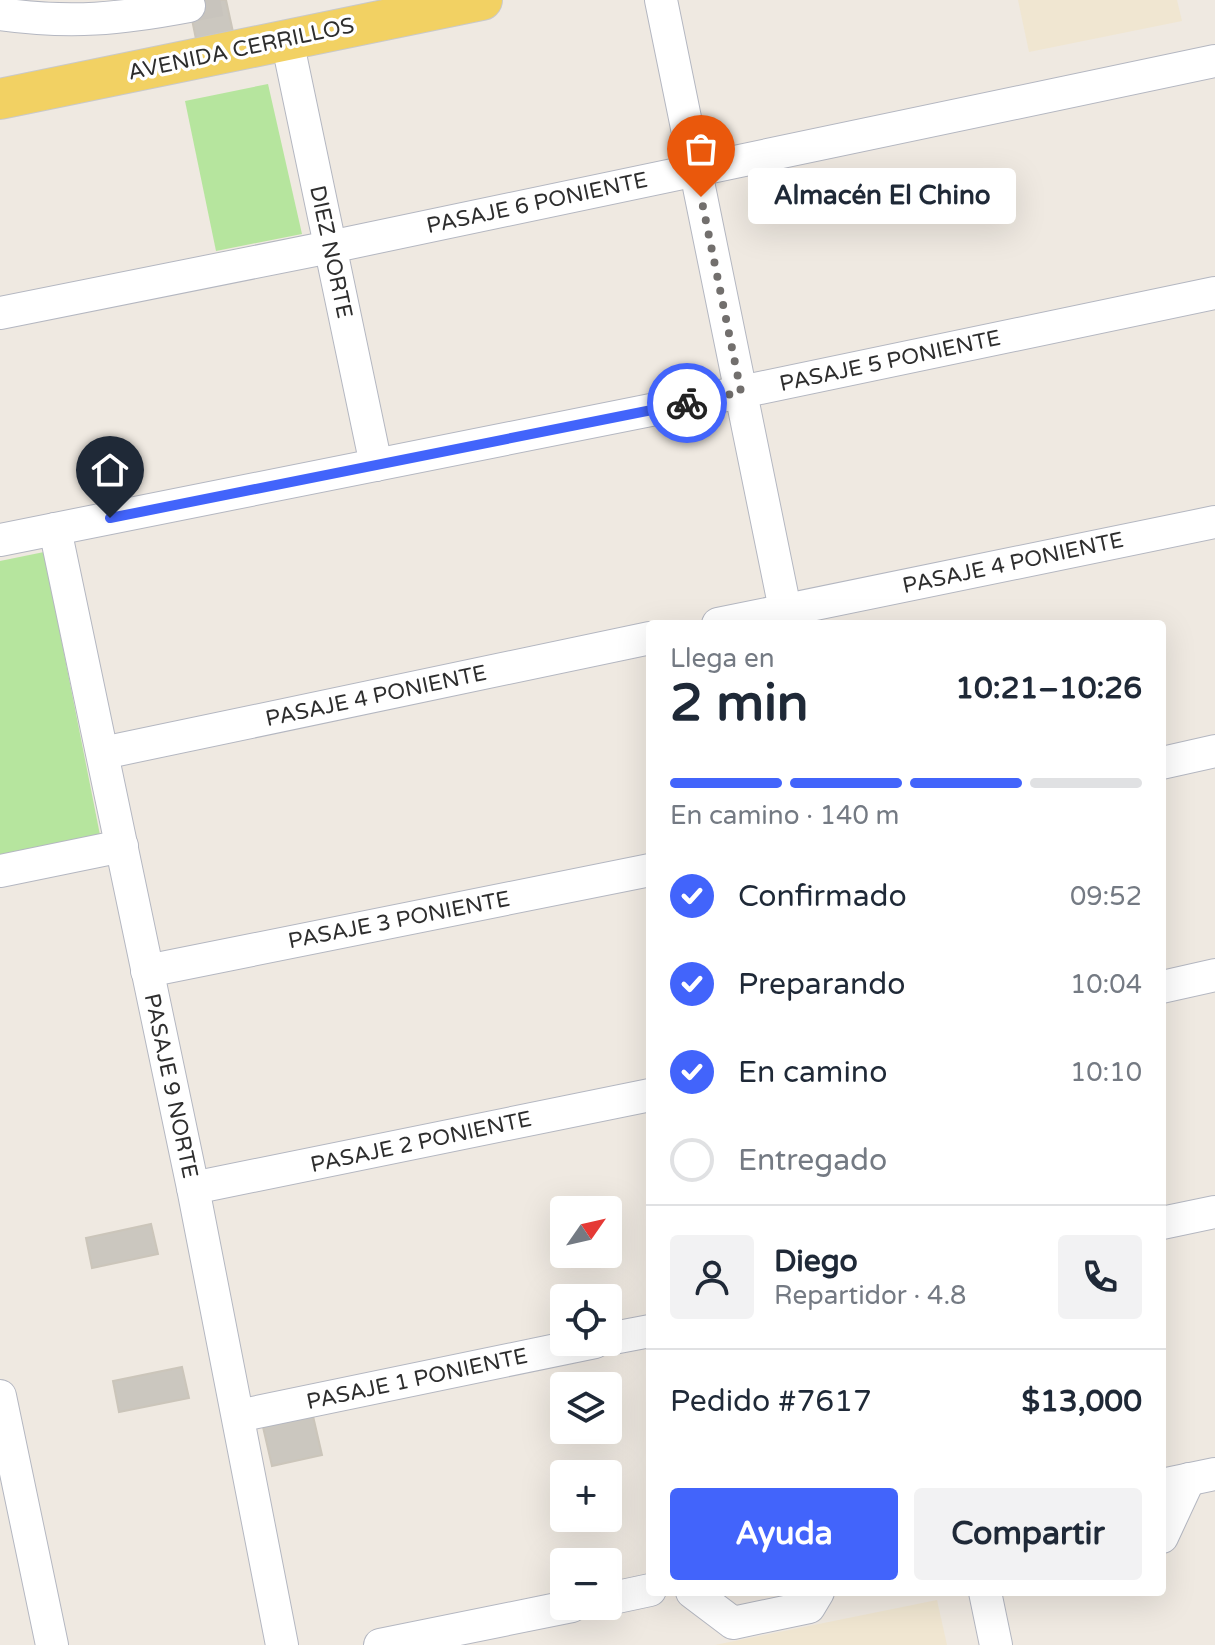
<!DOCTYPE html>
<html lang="es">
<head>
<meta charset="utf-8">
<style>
	body { margin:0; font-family:"Varela Round",sans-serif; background:#f2f2f3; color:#1f2937; height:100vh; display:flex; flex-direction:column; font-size:30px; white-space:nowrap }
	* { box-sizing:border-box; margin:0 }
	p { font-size:26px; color:#747a83 }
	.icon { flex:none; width:44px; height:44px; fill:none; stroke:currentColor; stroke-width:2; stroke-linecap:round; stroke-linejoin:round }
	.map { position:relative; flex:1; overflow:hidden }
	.drawer { position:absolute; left:646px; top:620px; width:520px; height:976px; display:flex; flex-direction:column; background:#fff; border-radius:8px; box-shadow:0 8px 32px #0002 }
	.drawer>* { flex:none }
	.needle { width:52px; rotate:56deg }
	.buttons { position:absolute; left:550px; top:1196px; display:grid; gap:16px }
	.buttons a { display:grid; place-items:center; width:72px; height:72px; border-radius:8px; background:#fff; box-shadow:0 8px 32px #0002; font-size:40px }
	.pin { position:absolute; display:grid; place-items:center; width:68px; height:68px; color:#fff; margin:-82px -34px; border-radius:50% 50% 50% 0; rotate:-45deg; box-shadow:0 0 8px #0007 }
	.pin .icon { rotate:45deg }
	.courier { position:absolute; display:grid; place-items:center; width:80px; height:80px; margin:-40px; border:6px solid #4264fb; border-radius:50%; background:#fff; color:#222; box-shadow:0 2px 10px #0007 }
	.bubble { position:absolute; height:56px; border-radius:8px; background:#fff; box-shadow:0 8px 32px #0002; font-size:26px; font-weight:800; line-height:56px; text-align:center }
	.head em { font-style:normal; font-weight:800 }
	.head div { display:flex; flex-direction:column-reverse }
	.head { display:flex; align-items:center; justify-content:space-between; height:136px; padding:0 24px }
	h1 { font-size:52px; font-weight:800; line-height:60px }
	.bar { display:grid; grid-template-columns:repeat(4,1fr); gap:12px 8px; align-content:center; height:96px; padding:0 24px }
	.bar i { height:10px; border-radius:6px; background:#e0e1e3 }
	.bar .on { background:#4264fb }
	.bar p { grid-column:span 4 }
	.line { display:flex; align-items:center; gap:20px; padding:0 24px; border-top:2px solid #e0e1e3 }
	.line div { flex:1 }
	.round { display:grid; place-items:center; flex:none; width:84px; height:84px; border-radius:8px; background:#f2f2f3 }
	ol { padding:0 24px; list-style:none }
	li { display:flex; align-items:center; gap:24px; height:88px }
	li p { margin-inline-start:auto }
	li .icon { padding:8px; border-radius:50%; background:#4264fb; color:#fff; stroke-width:4 }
	li:last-child { color:#747a83 }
	li i { width:44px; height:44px; border:4px solid #e0e1e3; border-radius:50% }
	.primary-button { display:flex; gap:16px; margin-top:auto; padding:16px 24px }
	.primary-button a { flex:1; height:92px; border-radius:8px; background:#4264fb; color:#fff; font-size:32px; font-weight:800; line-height:92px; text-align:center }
	.primary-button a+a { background:#f2f2f3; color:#1f2937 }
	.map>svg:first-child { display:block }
	.education { fill:#f0e6d1 }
	.green { fill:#b6e59e }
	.building { fill:#cbc7bf; stroke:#cbc5ba; stroke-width:2 }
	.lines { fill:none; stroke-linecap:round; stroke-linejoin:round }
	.minor-tunnel { stroke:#c8c4bd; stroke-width:32; stroke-dasharray:32 16; stroke-linecap:butt }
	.minor-casing { stroke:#b4b7c1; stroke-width:34 }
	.major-casing { stroke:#c9c9c9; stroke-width:42 }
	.minor { stroke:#fff; stroke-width:32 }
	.major { stroke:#f2d163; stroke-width:40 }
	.done { stroke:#726f6d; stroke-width:8; stroke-dasharray:0 14.4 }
	.route { stroke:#4264fb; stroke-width:10 }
	.labels { text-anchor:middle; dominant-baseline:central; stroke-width:7; stroke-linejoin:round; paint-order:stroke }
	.street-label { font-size:22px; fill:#2e2e2e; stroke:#fff }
</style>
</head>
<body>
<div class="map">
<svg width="1215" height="1645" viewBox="0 0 1215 1645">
	<rect width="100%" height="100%" fill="#efe9e1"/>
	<g class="education">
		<path d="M1018,0H1177L1182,21L1029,52Z"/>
		<path d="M937,1600L947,1645H715Z"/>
	</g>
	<g class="green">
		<path d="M268,84L302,234L216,251L185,101Z"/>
		<path d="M44,552L101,840L0,860V561Z"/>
	</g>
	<g class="building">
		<path d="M188,0H226L233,32L196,39Z"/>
		<path d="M151,1224L158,1254L92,1268L86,1238Z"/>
		<path d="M182,1367L189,1398L119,1412L113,1381Z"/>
		<path d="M313,1416L322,1455L272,1466L263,1427Z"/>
	</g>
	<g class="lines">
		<path class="minor-tunnel" d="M189,6L222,0"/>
		<defs>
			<g id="minor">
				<path d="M661,0L788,624"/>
				<path d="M0,14C71,24 120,19 189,6"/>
				<path d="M287,40L376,465"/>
				<path d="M0,313L330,247L1215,61"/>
				<path d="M55,529L193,1188L282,1645"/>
				<path d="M0,540L741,392L1215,293"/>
				<path d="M718,624L1215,522"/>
				<path d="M103,753L650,638"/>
				<path d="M1162,763L1215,751"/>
				<path d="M0,871L122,846"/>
				<path d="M147,971L650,870"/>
				<path d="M1162,987L1215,975"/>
				<path d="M193,1188L650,1095"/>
				<path d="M1162,1223L1215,1212"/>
				<path d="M608,1339L650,1331"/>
				<path d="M0,1396L52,1645"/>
				<path d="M238,1416L595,1342"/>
				<path d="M1162,1485L1215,1474"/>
				<path d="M1162,1537L1189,1479"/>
				<path d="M692,1592L733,1623L809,1607L818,1592"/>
				<path d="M985,1592L996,1645"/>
				<path d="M608,1599L650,1590"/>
				<path d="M380,1645L572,1606"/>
			</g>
			<path id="major" d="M0,99L482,0"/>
		</defs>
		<use href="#minor" class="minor-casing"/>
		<use href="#major" class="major-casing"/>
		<use href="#minor" class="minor"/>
		<use href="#major" class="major"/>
	</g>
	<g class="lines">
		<path class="done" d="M687,403L741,392L701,197"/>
		<path class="route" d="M110,518L687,403"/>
	</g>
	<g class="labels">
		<g class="street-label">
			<text transform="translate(241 49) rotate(-12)">AVENIDA CERRILLOS</text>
			<text transform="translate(537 203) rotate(-12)">PASAJE 6 PONIENTE</text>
			<text transform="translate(331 252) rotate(78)">DIEZ NORTE</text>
			<text transform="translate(890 361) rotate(-12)">PASAJE 5 PONIENTE</text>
			<text transform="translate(1013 563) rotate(-12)">PASAJE 4 PONIENTE</text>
			<text transform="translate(376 696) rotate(-12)">PASAJE 4 PONIENTE</text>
			<text transform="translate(399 920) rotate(-11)">PASAJE 3 PONIENTE</text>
			<text transform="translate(171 1086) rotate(78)">PASAJE 9 NORTE</text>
			<text transform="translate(421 1142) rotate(-12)">PASAJE 2 PONIENTE</text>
			<text transform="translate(417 1379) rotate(-12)">PASAJE 1 PONIENTE</text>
		</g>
	</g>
</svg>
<div class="buttons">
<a><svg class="needle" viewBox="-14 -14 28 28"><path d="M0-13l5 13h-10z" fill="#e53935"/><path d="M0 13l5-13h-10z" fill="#747a83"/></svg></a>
<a><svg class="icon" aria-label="locate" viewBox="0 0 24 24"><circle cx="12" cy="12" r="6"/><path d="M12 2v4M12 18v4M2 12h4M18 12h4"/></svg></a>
<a><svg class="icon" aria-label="layers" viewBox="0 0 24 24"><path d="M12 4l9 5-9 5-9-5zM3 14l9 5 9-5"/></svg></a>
<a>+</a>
<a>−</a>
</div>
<div class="pin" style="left:701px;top:197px;background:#ea580c"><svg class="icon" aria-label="bag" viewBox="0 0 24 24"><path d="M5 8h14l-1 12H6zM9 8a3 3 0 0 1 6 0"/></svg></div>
<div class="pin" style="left:110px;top:518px;background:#1f2937"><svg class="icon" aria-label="home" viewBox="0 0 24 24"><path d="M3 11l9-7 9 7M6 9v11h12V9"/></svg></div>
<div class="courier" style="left:687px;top:403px"><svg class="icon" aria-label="bike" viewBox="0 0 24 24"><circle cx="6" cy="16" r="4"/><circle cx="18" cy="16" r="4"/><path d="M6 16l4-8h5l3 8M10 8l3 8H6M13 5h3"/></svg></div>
<div class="bubble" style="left:748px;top:168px;width:268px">Almacén El Chino</div>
<section class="drawer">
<div class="head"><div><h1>2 min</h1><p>Llega en</p></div><em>10:21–10:26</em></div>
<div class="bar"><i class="on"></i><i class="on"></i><i class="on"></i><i></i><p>En camino · 140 m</p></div>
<ol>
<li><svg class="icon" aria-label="check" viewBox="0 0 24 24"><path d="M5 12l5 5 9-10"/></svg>Confirmado<p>09:52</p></li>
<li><svg class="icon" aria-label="check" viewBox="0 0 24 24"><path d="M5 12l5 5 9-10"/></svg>Preparando<p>10:04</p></li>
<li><svg class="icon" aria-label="check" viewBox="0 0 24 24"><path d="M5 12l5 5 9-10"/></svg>En camino<p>10:10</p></li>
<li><i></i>Entregado</li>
</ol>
<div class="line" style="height:144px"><a class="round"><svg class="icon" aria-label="person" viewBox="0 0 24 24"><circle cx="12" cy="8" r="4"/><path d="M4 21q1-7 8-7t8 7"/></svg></a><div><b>Diego</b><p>Repartidor · 4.8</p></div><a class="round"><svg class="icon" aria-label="phone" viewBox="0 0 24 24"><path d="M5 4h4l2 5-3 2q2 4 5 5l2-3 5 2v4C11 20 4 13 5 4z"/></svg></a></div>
<div class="line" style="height:104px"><div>Pedido #7617</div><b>$13,000</b></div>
<div class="primary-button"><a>Ayuda</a><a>Compartir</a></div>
</section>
</div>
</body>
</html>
